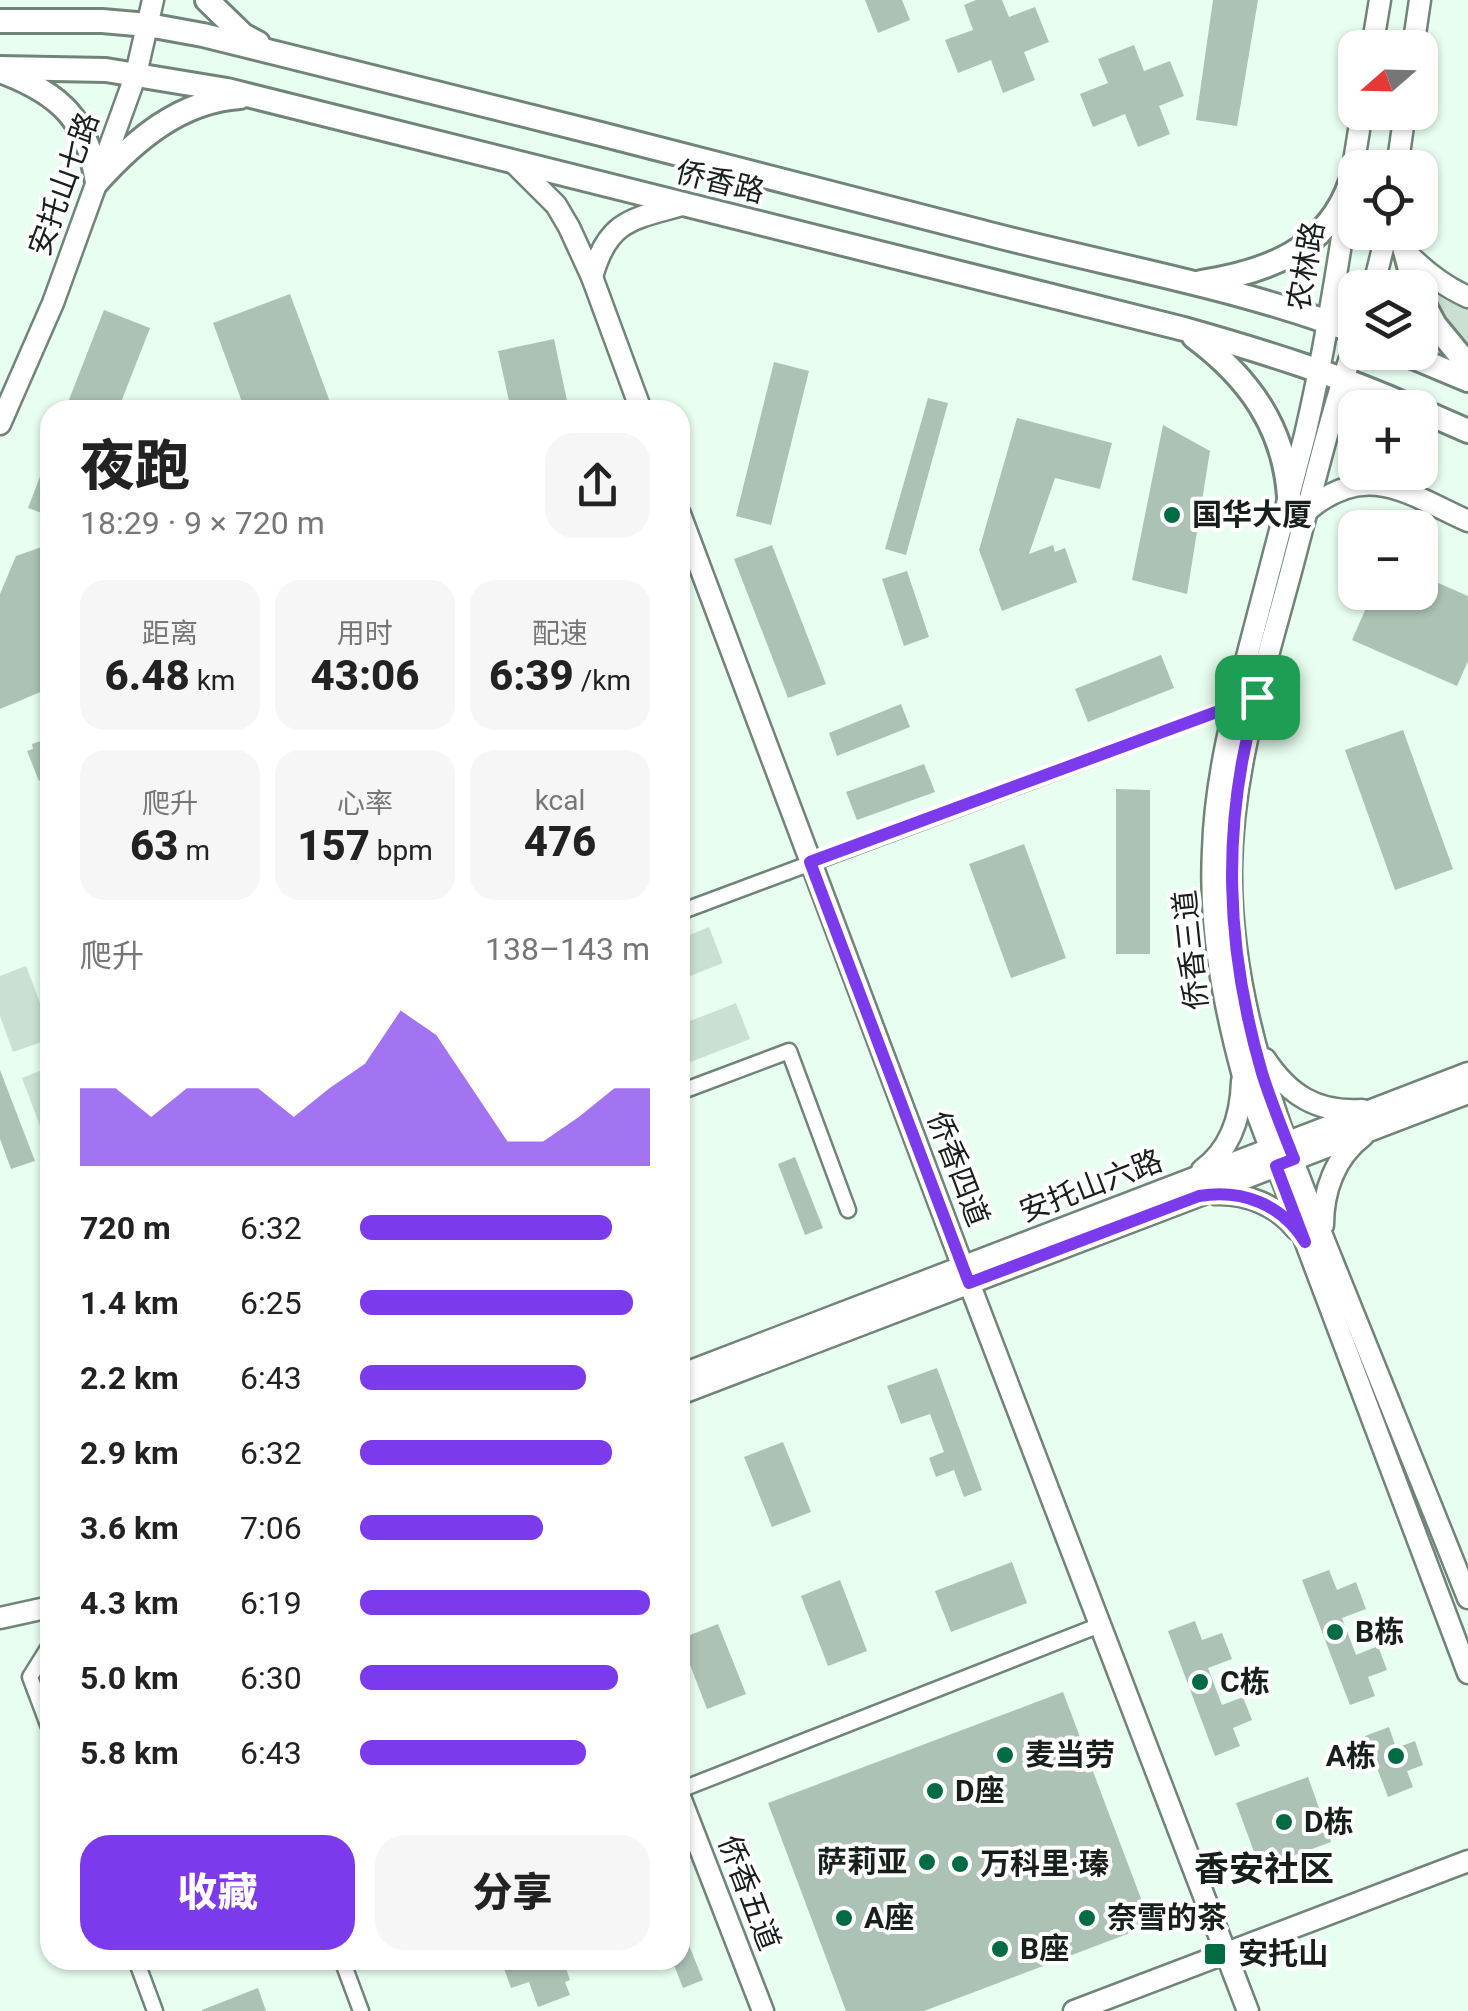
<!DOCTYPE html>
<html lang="zh">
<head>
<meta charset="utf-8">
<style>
  body { margin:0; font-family:Roboto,"Noto Sans SC",sans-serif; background:#f6f6f6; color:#222; height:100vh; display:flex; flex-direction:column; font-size:38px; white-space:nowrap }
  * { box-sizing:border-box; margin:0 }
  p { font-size:32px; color:#767676 }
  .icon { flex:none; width:55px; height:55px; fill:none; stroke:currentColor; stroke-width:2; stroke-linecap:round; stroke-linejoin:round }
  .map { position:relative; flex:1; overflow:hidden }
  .side { position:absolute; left:40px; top:400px; width:650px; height:1570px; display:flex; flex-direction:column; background:#fff; border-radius:30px; box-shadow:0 2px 8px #0004 }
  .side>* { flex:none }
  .needle { width:65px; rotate:250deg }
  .fabs { position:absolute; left:1338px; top:30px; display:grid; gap:20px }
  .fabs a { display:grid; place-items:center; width:100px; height:100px; border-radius:20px; background:#fff; box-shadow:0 2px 8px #0004; font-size:50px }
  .pin { position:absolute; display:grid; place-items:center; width:85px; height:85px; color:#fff; margin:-42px; border-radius:20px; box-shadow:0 5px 15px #0006 }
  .round { display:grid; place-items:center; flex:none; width:105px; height:105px; border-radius:30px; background:#f6f6f6 }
  .headline { display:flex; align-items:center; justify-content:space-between; height:170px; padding:0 40px }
  h1 { font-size:55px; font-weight:800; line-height:75px }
  .metrics { display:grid; grid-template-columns:repeat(3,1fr); gap:15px; height:170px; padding:10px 40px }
  .metrics div { display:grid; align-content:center; border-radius:25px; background:#f6f6f6; text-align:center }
  .metrics b { font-size:42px; font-weight:800 }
  .metrics small { font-size:28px; font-weight:400 }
  .metrics p { font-size:28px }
  .chart { height:280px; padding:20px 40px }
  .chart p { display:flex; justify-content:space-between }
  .chart svg { width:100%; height:180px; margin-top:10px; fill:#7c3aed; opacity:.7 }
  .cta { display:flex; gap:20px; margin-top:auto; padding:20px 40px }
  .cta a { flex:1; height:115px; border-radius:30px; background:#7c3aed; color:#fff; font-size:40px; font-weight:800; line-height:115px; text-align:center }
  .cta a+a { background:#f6f6f6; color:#222 }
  ul { padding:0 40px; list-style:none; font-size:32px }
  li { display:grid; grid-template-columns:160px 120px 1fr; align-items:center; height:75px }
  li i { height:25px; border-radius:12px; background:#7c3aed }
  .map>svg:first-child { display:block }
  .green { fill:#cae0d2 }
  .building { fill:#acc2b5 }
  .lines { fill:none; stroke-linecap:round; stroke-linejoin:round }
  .street-casing { stroke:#708478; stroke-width:19 }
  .secondary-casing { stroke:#708478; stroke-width:25 }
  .primary-casing { stroke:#708478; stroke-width:28 }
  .street { stroke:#fff; stroke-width:14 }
  .secondary { stroke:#fff; stroke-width:20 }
  .primary { stroke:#fff; stroke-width:22 }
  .route-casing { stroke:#fff; stroke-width:20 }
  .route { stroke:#7c3aed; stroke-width:12 }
  .poi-dot { fill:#016c43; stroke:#fff; stroke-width:4 }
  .labels { text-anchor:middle; stroke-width:8; stroke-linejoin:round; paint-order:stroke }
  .street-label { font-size:30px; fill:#18201b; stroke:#fff }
  .poi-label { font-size:30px; font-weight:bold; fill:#18201b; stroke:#fff; text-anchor:start }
  .quarter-label { font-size:35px; font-weight:bold; fill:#18201b; stroke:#fff }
</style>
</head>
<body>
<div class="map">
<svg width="1468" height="2011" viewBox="0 0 1468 2011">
  <rect width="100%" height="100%" fill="#e8fef0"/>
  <g class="green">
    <path d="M 1424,277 L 1468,306 L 1468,346 L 1446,328 L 1422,286 Z"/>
    <path d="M 709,927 L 723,963 L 680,980 L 680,939 Z"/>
    <path d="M 26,966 L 50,1029 L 50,1039 L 13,1052 L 0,1016 L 0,976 Z"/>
    <path d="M 736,1003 L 750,1039 L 680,1066 L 680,1025 Z"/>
    <path d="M 50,1067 L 50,1149 L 49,1150 L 22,1078 Z"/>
  </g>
  <g class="building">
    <path d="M 865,0 L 902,0 L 910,20 L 878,33 Z"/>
    <path d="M 976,0 L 1002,0 L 1009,17 L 1035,7 L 1049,42 L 1024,52 L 1035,80 L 1003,93 L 991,60 L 958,73 L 945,40 L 973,30 L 964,5 Z"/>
    <path d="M 1213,0 L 1258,0 L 1237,126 L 1196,120 Z"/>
    <path d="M 1134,45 L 1144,71 L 1170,61 L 1184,96 L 1159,106 L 1170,134 L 1138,147 L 1125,114 L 1093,127 L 1080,94 L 1108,83 L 1098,59 Z"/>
    <path d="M 290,294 L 333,410 L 245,410 L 213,323 Z"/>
    <path d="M 104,310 L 150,328 L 118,410 L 65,410 Z"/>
    <path d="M 554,339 L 569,410 L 511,410 L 498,351 Z"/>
    <path d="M 774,362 L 809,371 L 771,525 L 736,516 Z"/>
    <path d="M 928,398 L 948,403 L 906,555 L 885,549 Z"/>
    <path d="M 1017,418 L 1112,443 L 1100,489 L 1055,478 L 1029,554 L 1053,545 L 1055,552 L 1065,548 L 1077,582 L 1002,611 L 979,550 Z"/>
    <path d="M 1163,425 L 1210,451 L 1187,594 L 1132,580 Z"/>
    <path d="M 49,453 L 50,453 L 50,516 L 28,508 Z"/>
    <path d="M 50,544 L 50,688 L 0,709 L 0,594 L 16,556 Z"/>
    <path d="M 772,545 L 826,684 L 788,698 L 734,559 Z"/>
    <path d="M 907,571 L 929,637 L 904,646 L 882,579 Z"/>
    <path d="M 1420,575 L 1468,596 L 1468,661 L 1457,686 L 1352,640 L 1373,592 L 1420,592 Z"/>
    <path d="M 1161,655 L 1174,688 L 1088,722 L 1075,689 Z"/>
    <path d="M 901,704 L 910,727 L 837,756 L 829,733 Z"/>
    <path d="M 1403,730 L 1453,869 L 1395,890 L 1345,750 Z"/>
    <path d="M 50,738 L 50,776 L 39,781 L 27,751 L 33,749 L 32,744 Z"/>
    <path d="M 924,764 L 935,792 L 857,820 L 846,792 Z"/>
    <path d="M 1116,789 L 1150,790 L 1150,954 L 1116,954 Z"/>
    <path d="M 1024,844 L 1066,958 L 1011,978 L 969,864 Z"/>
    <path d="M 0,1070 L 35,1161 L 11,1169 L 0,1139 Z"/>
    <path d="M 795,1157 L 823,1228 L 805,1235 L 778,1164 Z"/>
    <path d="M 937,1368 L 982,1490 L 964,1497 L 954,1470 L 936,1477 L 929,1458 L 944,1452 L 930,1414 L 901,1424 L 887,1386 Z"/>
    <path d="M 783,1442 L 811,1512 L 772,1527 L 744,1457 Z"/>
    <path d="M 1012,1562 L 1027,1603 L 951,1632 L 935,1591 Z"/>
    <path d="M 1329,1570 L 1337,1590 L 1356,1582 L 1366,1609 L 1342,1618 L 1356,1655 L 1378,1646 L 1387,1670 L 1368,1677 L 1375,1696 L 1350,1705 L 1302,1580 Z"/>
    <path d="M 840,1580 L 867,1651 L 828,1666 L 801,1596 Z"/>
    <path d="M 1195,1621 L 1202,1640 L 1222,1633 L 1232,1659 L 1208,1668 L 1222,1705 L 1243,1697 L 1252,1720 L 1233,1728 L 1240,1746 L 1215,1756 L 1168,1631 Z"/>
    <path d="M 718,1624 L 746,1694 L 707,1709 L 680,1639 Z"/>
    <path d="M 1063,1692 L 1151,1925 L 924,2011 L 846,2011 L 768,1803 Z"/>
    <path d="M 1389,1727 L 1396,1748 L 1415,1741 L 1423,1765 L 1407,1771 L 1413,1787 L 1388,1797 L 1365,1736 Z"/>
    <path d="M 1308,1777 L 1331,1842 L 1260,1868 L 1236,1803 Z"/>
    <path d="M 680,1923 L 703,1980 L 683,1988 L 672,1960 L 680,1960 Z"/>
    <path d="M 510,1960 L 563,1960 L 570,1980 L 565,1982 L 570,1995 L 538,2007 L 529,1982 L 511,1988 L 502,1963 Z"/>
    <path d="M 258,1988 L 266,2011 L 202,2011 L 202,2010 Z"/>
  </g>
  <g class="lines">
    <defs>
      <g id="street">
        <path d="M 680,912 L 1237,704"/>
        <path d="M 680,1092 L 789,1051 L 848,1210"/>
        <path d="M 50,1645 L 30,1677 L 50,1730"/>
        <path d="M 680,1790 L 1100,1625"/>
        <path d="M 136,1960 L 155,2011"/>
        <path d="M 342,1960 L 361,2011"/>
      </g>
      <g id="secondary">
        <path d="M 1372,48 L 1380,0"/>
        <path d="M 1413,48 L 1420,0"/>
        <path d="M 1362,112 C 1344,220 1330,329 1305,435 C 1287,506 1268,577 1249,649 C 1232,715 1215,781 1213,850 C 1209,927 1223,1002 1243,1076 L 1468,1673"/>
        <path d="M 511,160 L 556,205 L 569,227 L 592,277 L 641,410"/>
        <path d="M 1397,168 L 1405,112"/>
        <path d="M 1404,250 C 1423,270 1443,286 1468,297"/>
        <path d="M 592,277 C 608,219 633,219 686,204"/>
        <path d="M 1373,288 L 1387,232"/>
        <path d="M 1355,343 C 1329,419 1311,497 1290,575 C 1264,672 1232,769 1231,870 C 1230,1018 1290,1155 1344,1290 C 1385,1392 1427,1495 1468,1598"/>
        <path d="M 0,424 L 53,303 L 136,74 L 153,0"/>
        <path d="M 1308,510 C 1367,460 1408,494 1468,521"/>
        <path d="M 680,514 L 963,1267 L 1248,2011"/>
        <path d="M 1265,1059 C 1289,1095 1317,1113 1362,1110"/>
        <path d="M 1202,1170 C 1231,1149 1241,1116 1242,1081"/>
        <path d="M 1216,1194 C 1246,1193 1277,1205 1296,1229"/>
        <path d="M 1323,1225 C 1323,1191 1335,1157 1363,1136"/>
        <path d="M 680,1375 L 1468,1073"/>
        <path d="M 680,1394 L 1468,1093"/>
        <path d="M 0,1618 L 50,1607"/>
        <path d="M 680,1797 L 763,2011"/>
        <path d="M 1074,2011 L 1468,1861"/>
      </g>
      <g id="primary">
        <path d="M 207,0 L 243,35 L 258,43"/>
        <path d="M 0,21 L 102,21 L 148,25 L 203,35 C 463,99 723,164 982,232 C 1106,265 1235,286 1355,332"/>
        <path d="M 0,68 L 106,70 L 227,90 L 1184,329 C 1262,351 1339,375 1413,408"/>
        <path d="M 3,72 C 61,94 87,120 97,182"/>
        <path d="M 97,182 C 135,140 180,101 240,97"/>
        <path d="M 1400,232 L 1415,288"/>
        <path d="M 1201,282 C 1266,272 1328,250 1351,181"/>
        <path d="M 1420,297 L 1435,325 L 1468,365"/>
        <path d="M 1194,337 C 1249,378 1284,427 1289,496"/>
        <path d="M 1401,352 L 1468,380"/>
        <path d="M 1420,410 L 1468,431"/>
      </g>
    </defs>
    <use href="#street" class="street-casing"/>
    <use href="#secondary" class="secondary-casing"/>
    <use href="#primary" class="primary-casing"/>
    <use href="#street" class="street"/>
    <use href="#secondary" class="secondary"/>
    <use href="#primary" class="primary"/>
  </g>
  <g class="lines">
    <defs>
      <path id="route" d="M 1257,697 C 1221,825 1225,946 1262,1073 C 1271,1102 1283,1131 1294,1159 L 1276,1166 L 1305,1242 C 1282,1204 1242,1189 1199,1196 L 969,1283 L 810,862 Z"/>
    </defs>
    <use href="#route" class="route-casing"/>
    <use href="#route" class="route"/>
  </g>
  <g class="poi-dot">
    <circle cx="1172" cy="515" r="10"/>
    <circle cx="1335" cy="1632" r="10"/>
    <circle cx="1200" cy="1682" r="10"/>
    <circle cx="1005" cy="1755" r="10"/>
    <circle cx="1396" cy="1756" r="10"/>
    <circle cx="935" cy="1791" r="10"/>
    <circle cx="1284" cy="1822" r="10"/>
    <circle cx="927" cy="1862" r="10"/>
    <circle cx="960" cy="1864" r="10"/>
    <circle cx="844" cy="1918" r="10"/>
    <circle cx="1087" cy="1918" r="10"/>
    <circle cx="1000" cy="1949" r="10"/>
    <rect x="1203" y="1942" width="24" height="24" rx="5"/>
  </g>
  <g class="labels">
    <g class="street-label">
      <text transform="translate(720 182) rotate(14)" y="10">侨香路</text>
      <text transform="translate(64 184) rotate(-70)" y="10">安托山七路</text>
      <text transform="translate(1306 266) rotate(-80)" y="10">农林路</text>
      <text transform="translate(1191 950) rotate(-96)" y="10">侨香三道</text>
      <text transform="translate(958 1169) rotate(69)" y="10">侨香四道</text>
      <text transform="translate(1091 1186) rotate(-21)" y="10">安托山六路</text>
      <text transform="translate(749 1893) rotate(69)" y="10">侨香五道</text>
    </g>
    <g class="poi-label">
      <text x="1192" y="525">国华大厦</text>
      <text x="1355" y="1642">B栋</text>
      <text x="1220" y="1692">C栋</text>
      <text x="1025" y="1765">麦当劳</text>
      <text x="1376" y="1766" text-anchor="end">A栋</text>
      <text x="955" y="1801">D座</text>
      <text x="1304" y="1832">D栋</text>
      <text x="907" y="1872" text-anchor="end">萨莉亚</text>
      <text x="980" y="1874">万科里·瑧</text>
      <text x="864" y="1928">A座</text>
      <text x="1107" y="1928">奈雪的茶</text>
      <text x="1020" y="1959">B座</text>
      <text x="1238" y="1964">安托山</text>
    </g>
    <g class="quarter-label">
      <text x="1264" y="1881">香安社区</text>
    </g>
  </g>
</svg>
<div class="fabs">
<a><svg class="needle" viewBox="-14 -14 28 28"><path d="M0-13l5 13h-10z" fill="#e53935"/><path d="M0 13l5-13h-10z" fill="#767676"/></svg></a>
<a><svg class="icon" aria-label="locate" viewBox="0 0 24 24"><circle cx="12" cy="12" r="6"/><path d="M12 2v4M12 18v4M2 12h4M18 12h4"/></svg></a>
<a><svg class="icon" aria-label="layers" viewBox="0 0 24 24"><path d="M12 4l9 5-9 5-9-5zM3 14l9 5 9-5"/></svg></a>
<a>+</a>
<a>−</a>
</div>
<div class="pin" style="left:1257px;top:697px;background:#1e9e55"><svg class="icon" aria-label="arrive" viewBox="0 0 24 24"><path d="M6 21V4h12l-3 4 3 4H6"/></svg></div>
<section class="side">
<div class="headline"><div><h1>夜跑</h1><p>18:29 · 9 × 720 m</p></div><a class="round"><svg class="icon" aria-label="share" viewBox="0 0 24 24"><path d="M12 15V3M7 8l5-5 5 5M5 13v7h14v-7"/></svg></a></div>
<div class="metrics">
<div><p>距离</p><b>6.48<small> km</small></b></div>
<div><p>用时</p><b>43:06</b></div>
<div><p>配速</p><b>6:39<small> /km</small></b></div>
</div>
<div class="metrics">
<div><p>爬升</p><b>63<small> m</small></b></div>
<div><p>心率</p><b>157<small> bpm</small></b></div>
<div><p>kcal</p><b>476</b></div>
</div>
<div class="chart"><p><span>爬升</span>138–143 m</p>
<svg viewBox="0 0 160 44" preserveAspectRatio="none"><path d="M0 44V25L10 25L20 32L30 25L40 25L50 25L60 32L70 25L80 19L90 6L100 12L110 25L120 38L130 38L140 32L150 25L160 25V44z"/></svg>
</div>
<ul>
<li><b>720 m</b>6:32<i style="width:87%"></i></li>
<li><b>1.4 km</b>6:25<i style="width:94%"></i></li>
<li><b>2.2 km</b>6:43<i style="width:78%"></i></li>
<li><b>2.9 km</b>6:32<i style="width:87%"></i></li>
<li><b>3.6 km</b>7:06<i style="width:63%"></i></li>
<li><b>4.3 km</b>6:19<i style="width:100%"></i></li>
<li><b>5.0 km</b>6:30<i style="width:89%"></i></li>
<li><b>5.8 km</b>6:43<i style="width:78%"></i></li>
</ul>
<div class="cta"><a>收藏</a><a>分享</a></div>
</section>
</div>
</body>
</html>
